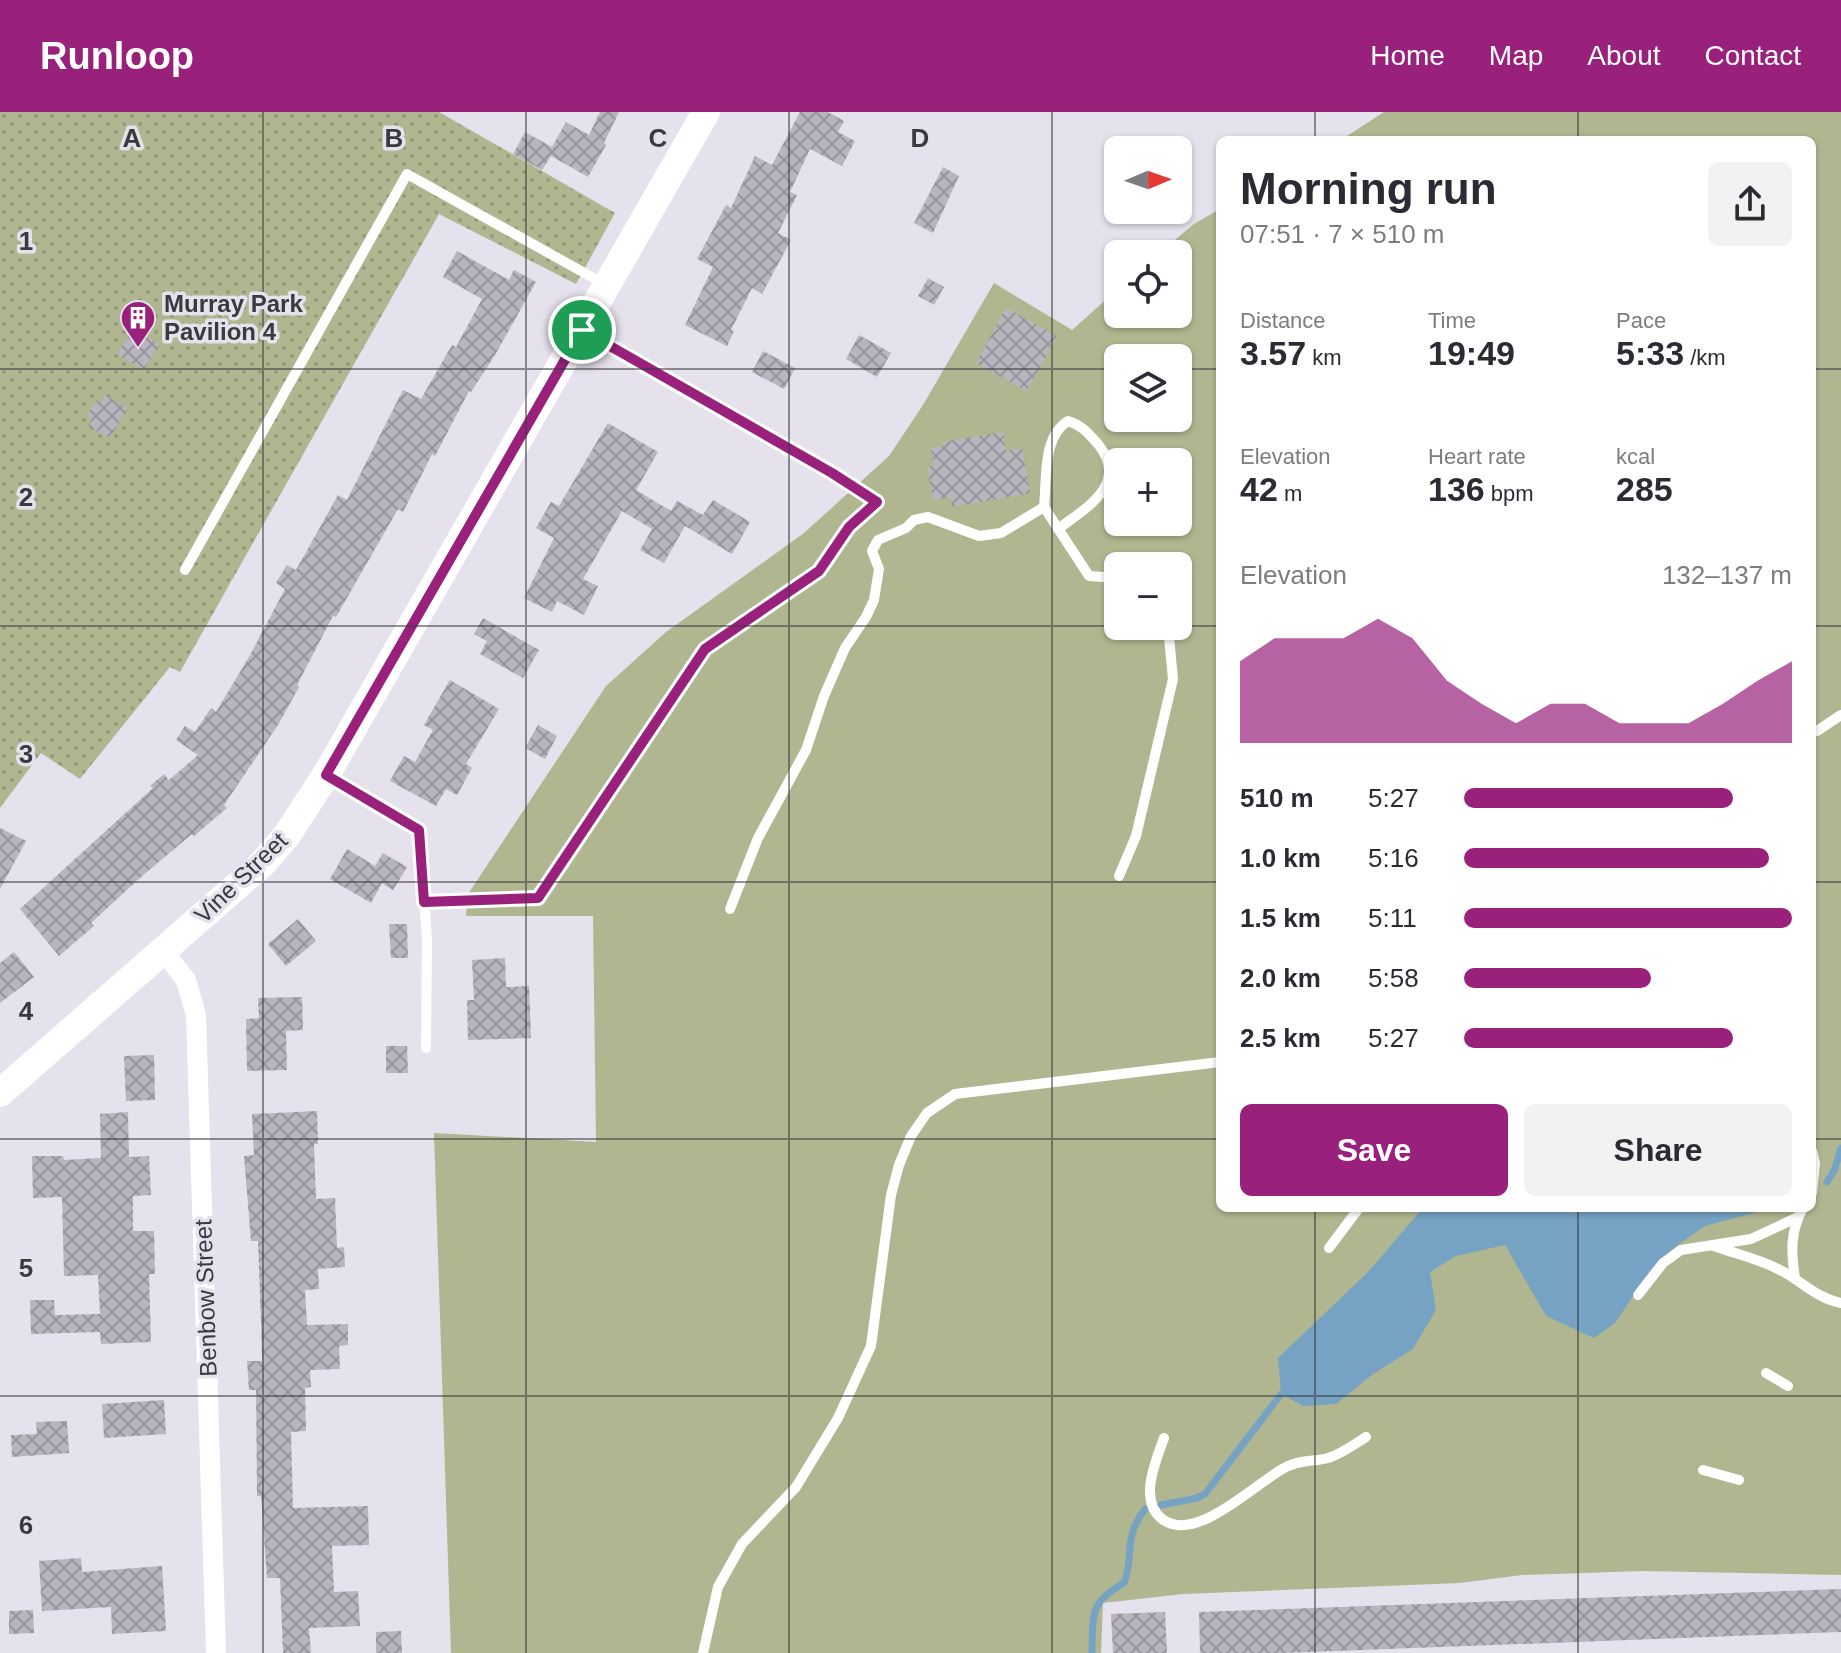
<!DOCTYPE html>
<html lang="en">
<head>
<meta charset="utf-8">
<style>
  body { margin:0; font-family:Helvetica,sans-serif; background:#f2f2f3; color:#2b2b33; height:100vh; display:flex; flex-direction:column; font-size:30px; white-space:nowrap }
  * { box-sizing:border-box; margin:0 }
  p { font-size:26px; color:#7c7c81 }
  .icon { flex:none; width:44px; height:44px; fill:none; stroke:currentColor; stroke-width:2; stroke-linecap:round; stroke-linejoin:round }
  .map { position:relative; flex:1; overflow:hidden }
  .details { position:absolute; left:1216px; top:24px; width:600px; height:1076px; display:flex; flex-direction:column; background:#fff; border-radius:12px; box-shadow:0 2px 6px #0004 }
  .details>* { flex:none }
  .needle { width:52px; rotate:88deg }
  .buttons { position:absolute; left:1104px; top:24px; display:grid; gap:16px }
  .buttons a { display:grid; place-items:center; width:88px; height:88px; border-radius:12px; background:#fff; box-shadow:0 2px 6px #0004; font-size:40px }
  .pin { position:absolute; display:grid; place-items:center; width:68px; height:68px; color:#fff; margin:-34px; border:4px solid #fff; border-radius:50%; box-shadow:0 2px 8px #0007 }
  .round { display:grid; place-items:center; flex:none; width:84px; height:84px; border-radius:12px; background:#f2f2f3 }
  .overview { display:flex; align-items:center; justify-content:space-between; height:136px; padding:0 24px }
  h1 { font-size:44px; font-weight:800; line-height:60px }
  .stats { display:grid; grid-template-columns:repeat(3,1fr); gap:12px; height:136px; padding:8px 24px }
  .stats div { display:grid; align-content:center }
  .stats b { font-size:34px; font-weight:800 }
  .stats small { font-size:22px; font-weight:400 }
  .stats p { font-size:22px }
  .chart { height:224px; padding:16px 24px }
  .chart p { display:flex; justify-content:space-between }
  .chart svg { width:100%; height:144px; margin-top:8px; fill:#99217c; opacity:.7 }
  .primary-button { display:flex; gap:16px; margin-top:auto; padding:16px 24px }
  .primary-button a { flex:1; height:92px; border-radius:12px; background:#99217c; color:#fff; font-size:32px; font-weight:800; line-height:92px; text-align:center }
  .primary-button a+a { background:#f2f2f3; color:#2b2b33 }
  ul { padding:0 24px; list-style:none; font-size:26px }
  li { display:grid; grid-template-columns:128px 96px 1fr; align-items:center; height:60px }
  li i { height:20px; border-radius:10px; background:#99217c }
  header { display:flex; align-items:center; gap:48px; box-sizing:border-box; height:112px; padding:0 40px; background:#99217c; color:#fff }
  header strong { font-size:38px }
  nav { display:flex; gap:44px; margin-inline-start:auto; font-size:28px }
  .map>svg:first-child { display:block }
  .grass { fill:#b0b790; fill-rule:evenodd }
  .park { fill:url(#park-dots) }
  .water { fill:#76a3c4 }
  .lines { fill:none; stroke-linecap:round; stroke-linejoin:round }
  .stream { stroke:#76a3c4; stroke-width:7 }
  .building { fill:url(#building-cross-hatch) }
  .lane { stroke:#fff; stroke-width:10 }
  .street { stroke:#fff; stroke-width:20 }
  .secondary { stroke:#fff; stroke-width:28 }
  .route-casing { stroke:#fff; stroke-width:16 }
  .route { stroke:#99217c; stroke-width:10 }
  .grid { fill:none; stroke:#3b393d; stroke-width:2; stroke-opacity:0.55 }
  .labels { text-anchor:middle; stroke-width:7; stroke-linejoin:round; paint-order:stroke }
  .poi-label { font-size:24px; font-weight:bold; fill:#3b393d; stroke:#e6e2ed; text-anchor:start }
  .street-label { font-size:24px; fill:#3b393d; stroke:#e6e2ed }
  .grid-label { font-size:26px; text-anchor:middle; font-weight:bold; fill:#3b393d; stroke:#e6e2ed; stroke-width:7; stroke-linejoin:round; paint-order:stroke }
</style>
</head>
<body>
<header>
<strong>Runloop</strong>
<nav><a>Home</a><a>Map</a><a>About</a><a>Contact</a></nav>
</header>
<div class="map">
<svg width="1841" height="1541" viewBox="0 0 1841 1541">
  <defs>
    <pattern id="park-dots" width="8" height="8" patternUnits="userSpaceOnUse" patternTransform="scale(2)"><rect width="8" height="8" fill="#b0b790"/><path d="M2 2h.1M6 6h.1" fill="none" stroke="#909677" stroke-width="1.8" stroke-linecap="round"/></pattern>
    <pattern id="building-cross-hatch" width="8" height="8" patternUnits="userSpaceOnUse" patternTransform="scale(2)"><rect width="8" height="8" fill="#b9b5bf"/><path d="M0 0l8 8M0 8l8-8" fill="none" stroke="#98949c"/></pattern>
  </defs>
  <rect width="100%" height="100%" fill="#e6e2ed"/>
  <path class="grass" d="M 1384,0 L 1841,0 L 1841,1463 L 1642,1459 L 1522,1463 L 1460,1471 L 1183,1482 L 1103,1491 L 1101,1541 L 451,1541 L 434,1021 L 596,1030 L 593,804 L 466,804 L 468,782 L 606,574 L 666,520 L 804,421 L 889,344 L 923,293 L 994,171 L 1072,218 L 1118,177 L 1118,202 L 1178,202 L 1178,142 L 1158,142 L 1194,112 L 1220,97 L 1220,1096 L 1812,1096 L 1812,28 L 1341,28 ZM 1118,246 L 1178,246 L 1178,306 L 1118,306 ZM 1118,350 L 1178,350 L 1178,410 L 1118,410 ZM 1118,454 L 1178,454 L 1178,514 L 1118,514 Z"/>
  <path class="park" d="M 0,0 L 439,0 L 615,101 L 576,172 L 439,102 L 180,560 L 170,555 L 80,667 L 41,641 L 0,696 Z"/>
  <path class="water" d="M 1423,1096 L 1787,1096 L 1757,1100 L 1705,1114 L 1672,1137 L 1640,1174 L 1615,1211 L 1594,1226 L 1546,1204 L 1505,1133 L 1456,1144 L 1430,1160 L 1436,1198 L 1413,1237 L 1373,1262 L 1336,1292 L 1303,1294 L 1281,1282 L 1278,1246 L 1368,1160 Z"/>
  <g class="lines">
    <g class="stream">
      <path d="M 1827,1070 L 1835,1057 L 1841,1036"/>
      <path d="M 1161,1393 L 1197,1386 L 1205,1382 L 1281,1282"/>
      <path d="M 1092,1541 C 1093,1503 1089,1490 1124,1471 C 1135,1443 1122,1427 1145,1397"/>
    </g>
  </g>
  <g class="building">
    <path d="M 600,0 L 619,0 L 604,31 L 606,33 L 588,65 L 551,44 L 542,58 L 513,42 L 525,20 L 552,35 L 566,10 L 589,23 Z"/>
    <path d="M 800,0 L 828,0 L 844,9 L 838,20 L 855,29 L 842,54 L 810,37 L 790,80 L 797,83 L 778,121 L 791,128 L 762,182 L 752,176 L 731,218 L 734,219 L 727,234 L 685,213 L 713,155 L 697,147 L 726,93 L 731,96 L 755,44 L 772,53 Z"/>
    <path d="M 943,55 L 959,64 L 933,121 L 914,111 Z"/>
    <path d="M 457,139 L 509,168 L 514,158 L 536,170 L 495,243 L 471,280 L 469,279 L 435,344 L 432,342 L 403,400 L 398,397 L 336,505 L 333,504 L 297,573 L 299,575 L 278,613 L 224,693 L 227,696 L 194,724 L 192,722 L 141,765 L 91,811 L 94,814 L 59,844 L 20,797 L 153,676 L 150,674 L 164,662 L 169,668 L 198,643 L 176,628 L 185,614 L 195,620 L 211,596 L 216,600 L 249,545 L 285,477 L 276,471 L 287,453 L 296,458 L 338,383 L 347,388 L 403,278 L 421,287 L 452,233 L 456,235 L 482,187 L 443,165 Z"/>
    <path d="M 928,166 L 944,175 L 934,193 L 918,184 Z"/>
    <path d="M 1006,196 L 1057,224 L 1027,279 L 976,251 Z"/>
    <path d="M 133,216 L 159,232 L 144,258 L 117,242 Z"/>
    <path d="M 859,223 L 891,241 L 877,265 L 846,247 Z"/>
    <path d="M 763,239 L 795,256 L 784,277 L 752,260 Z"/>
    <path d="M 105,283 L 127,296 L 110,326 L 88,314 L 92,307 L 87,304 L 96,288 L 101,291 Z"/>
    <path d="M 608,311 L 658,340 L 636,378 L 671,399 L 677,389 L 703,403 L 713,388 L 750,410 L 732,442 L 685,414 L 664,451 L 640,438 L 652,417 L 622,399 L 583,467 L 598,474 L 584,503 L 557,489 L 552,500 L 524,486 L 554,426 L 536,416 L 551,390 L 559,394 Z"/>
    <path d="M 1003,320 L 1006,339 L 1022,336 L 1030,381 L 952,395 L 951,385 L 933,388 L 927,355 L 934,354 L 931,336 L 943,334 L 943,330 Z"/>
    <path d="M 483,506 L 539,538 L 523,566 L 480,542 L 487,529 L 474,522 Z"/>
    <path d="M 450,568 L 499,597 L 466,652 L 472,656 L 457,683 L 446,677 L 436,694 L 390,669 L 404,644 L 415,650 L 433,618 L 424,613 Z"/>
    <path d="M 538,613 L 557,624 L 545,647 L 525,636 Z"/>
    <path d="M 0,716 L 26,729 L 0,777 Z"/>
    <path d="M 347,737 L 375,754 L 383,741 L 407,755 L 393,778 L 382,771 L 371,791 L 330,767 Z"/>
    <path d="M 298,807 L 316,829 L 286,854 L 268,832 Z"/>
    <path d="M 389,812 L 407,812 L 408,846 L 391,846 Z"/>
    <path d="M 14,840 L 34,865 L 0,891 L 0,851 Z"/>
    <path d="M 505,846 L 506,875 L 529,874 L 531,926 L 468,928 L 467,888 L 474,888 L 472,848 Z"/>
    <path d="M 302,885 L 303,918 L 286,919 L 287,958 L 247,959 L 246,907 L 259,906 L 258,886 Z"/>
    <path d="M 386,934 L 407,934 L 408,961 L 386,961 Z"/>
    <path d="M 154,943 L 155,988 L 126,989 L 124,944 Z"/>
    <path d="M 317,999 L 318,1032 L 314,1032 L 316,1087 L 335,1086 L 337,1136 L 344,1135 L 345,1155 L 318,1157 L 319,1177 L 305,1178 L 307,1213 L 348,1212 L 348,1233 L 339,1234 L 340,1257 L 310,1258 L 311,1275 L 305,1276 L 306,1319 L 291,1320 L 293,1396 L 368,1394 L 369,1433 L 332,1434 L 334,1480 L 358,1479 L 360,1514 L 309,1516 L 311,1541 L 283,1541 L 280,1466 L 267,1466 L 261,1384 L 257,1384 L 256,1278 L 249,1278 L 247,1249 L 262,1249 L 261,1211 L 258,1129 L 251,1129 L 244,1044 L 254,1043 L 252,1002 Z"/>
    <path d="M 128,1000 L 129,1045 L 149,1044 L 151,1083 L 133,1084 L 133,1119 L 154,1119 L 155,1162 L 149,1162 L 151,1230 L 101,1232 L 100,1220 L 31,1222 L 30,1188 L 54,1188 L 55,1203 L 100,1202 L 98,1163 L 64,1164 L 62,1085 L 33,1086 L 32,1044 L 63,1044 L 64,1048 L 101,1046 L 100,1002 Z"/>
    <path d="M 164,1288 L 166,1322 L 104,1326 L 102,1292 Z"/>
    <path d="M 67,1309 L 69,1341 L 12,1345 L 11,1323 L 37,1322 L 36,1310 Z"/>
    <path d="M 81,1446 L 82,1460 L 162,1454 L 166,1519 L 112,1522 L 111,1495 L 42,1499 L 39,1449 Z"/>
    <path d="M 1841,1477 L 1841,1520 L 1282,1541 L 1200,1541 L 1199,1500 Z"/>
    <path d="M 33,1498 L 34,1521 L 9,1522 L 9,1499 Z"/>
    <path d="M 1165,1500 L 1167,1541 L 1113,1541 L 1111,1502 Z"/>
    <path d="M 401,1519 L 402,1541 L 376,1541 L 376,1520 Z"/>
  </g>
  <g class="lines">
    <g class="lane">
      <path d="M 1044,395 L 1089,464 L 1118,466"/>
      <path d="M 185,458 L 407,62 L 606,173"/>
      <path d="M 1812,620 L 1817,619 L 1841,603"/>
      <path d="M 327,664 L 419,718 L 427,827 L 426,936"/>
      <path d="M 1119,764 L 1136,724 L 1173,567 L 1168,514"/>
      <path d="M 424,790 L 538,786 L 705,537 L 819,459 L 849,415 L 877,390 L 832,361 L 584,219"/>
      <path d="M 730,797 L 758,726 L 806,638 L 824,584 L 845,536 L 866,505 L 874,488 L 879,457 L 872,439 L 878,428 L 906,416 L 914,408 L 928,405 L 979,424 L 1001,421 L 1044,395 C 1047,367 1042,325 1068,309 C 1083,314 1088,321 1098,332 C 1130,372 1086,396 1058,417"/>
      <path d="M 1812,1039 L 1815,1051 L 1812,1081"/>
      <path d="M 1714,1134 C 1736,1142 1759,1147 1780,1158 C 1802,1169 1816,1186 1841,1191"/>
      <path d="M 1329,1136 L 1359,1096"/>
      <path d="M 1795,1166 C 1791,1141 1790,1119 1803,1096"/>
      <path d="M 1638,1183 L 1663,1151 L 1681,1138 L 1751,1127 L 1798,1105"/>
      <path d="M 1766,1261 L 1788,1274"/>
      <path d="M 1164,1326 C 1156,1349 1138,1388 1162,1407 C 1196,1433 1256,1370 1286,1355 C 1302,1347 1314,1350 1328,1346 C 1341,1342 1355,1332 1366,1325"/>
      <path d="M 1703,1358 L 1739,1368"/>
      <path d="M 703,1541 L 718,1475 L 742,1432 L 796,1375 L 838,1306 L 871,1234 L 891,1083 L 899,1053 L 911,1024 L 927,1001 L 955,982 L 1220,950"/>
    </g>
    <path class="street" d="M 164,840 L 186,868 L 196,903 L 216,1541"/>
    <path class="secondary" d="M 0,981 L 262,752 L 287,723 L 326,663 L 706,0"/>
  </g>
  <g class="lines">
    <defs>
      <path id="route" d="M 582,218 L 832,361 L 877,390 L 849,415 L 819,459 L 705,537 L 538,786 L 424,790 L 419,718 L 326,663 Z"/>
    </defs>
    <use href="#route" class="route-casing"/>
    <use href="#route" class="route"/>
  </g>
  <path class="grid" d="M 263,0 L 263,1541M 526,0 L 526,1541M 789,0 L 789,1541M 1052,0 L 1052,1541M 1315,0 L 1315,28M 1578,0 L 1578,28M 0,257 L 1118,257M 1178,257 L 1220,257M 1812,257 L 1841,257M 0,514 L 1118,514M 1178,514 L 1220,514M 1812,514 L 1841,514M 0,770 L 1220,770M 1812,770 L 1841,770M 0,1027 L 1220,1027M 1812,1027 L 1841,1027M 1315,1096 L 1315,1541M 1578,1096 L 1578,1541M 0,1284 L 1841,1284"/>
  <defs>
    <symbol id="building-pin" viewBox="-11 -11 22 30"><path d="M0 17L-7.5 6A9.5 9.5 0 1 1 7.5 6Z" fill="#99217c" stroke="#e6e2ed"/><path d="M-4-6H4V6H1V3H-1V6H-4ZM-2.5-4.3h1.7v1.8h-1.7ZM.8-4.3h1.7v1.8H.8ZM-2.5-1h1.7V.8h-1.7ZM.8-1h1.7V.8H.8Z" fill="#fff"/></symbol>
  </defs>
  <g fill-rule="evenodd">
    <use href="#building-pin" x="118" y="186" width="40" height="54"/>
  </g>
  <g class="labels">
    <g class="poi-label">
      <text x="164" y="200">Murray Park<tspan x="164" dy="28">Pavilion 4</tspan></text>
    </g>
    <g class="street-label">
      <text transform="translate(241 766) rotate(-44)" y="8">Vine Street</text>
      <text transform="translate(206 1186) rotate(-92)" y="8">Benbow Street</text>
    </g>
  </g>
  <g class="grid-label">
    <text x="132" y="35">A</text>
    <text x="394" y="35">B</text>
    <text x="658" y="35">C</text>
    <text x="920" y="35">D</text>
    <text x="26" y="138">1</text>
    <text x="26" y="394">2</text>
    <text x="26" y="651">3</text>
    <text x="26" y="908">4</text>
    <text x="26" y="1165">5</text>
    <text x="26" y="1422">6</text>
  </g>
</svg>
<div class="buttons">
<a><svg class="needle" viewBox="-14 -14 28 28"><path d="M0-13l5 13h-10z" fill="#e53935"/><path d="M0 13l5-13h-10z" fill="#7c7c81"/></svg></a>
<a><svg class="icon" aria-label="locate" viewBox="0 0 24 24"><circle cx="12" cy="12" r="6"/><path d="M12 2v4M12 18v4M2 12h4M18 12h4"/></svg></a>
<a><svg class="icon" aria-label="layers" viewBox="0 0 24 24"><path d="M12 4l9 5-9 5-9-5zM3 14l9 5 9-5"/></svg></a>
<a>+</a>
<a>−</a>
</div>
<div class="pin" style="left:582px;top:218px;background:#1e9e55"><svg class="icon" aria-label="arrive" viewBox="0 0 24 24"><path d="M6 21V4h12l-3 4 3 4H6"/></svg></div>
<section class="details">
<div class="overview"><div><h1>Morning run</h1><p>07:51 · 7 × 510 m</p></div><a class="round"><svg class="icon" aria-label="share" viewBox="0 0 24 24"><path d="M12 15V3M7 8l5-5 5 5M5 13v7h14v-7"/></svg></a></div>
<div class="stats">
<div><p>Distance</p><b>3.57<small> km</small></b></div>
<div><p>Time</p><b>19:49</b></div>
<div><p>Pace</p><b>5:33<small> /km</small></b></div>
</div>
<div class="stats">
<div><p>Elevation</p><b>42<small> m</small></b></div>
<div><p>Heart rate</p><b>136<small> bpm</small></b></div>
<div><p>kcal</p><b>285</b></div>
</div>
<div class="chart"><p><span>Elevation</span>132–137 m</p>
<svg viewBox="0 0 160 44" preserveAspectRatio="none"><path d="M0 44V19L10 12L20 12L30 12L40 6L50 12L60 25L70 32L80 38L90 32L100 32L110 38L120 38L130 38L140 32L150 25L160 19V44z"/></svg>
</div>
<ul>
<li><b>510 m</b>5:27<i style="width:82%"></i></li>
<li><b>1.0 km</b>5:16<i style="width:93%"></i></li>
<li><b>1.5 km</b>5:11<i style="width:100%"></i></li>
<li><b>2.0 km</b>5:58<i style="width:57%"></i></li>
<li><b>2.5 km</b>5:27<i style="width:82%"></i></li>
</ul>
<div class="primary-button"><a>Save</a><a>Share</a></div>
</section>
</div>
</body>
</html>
